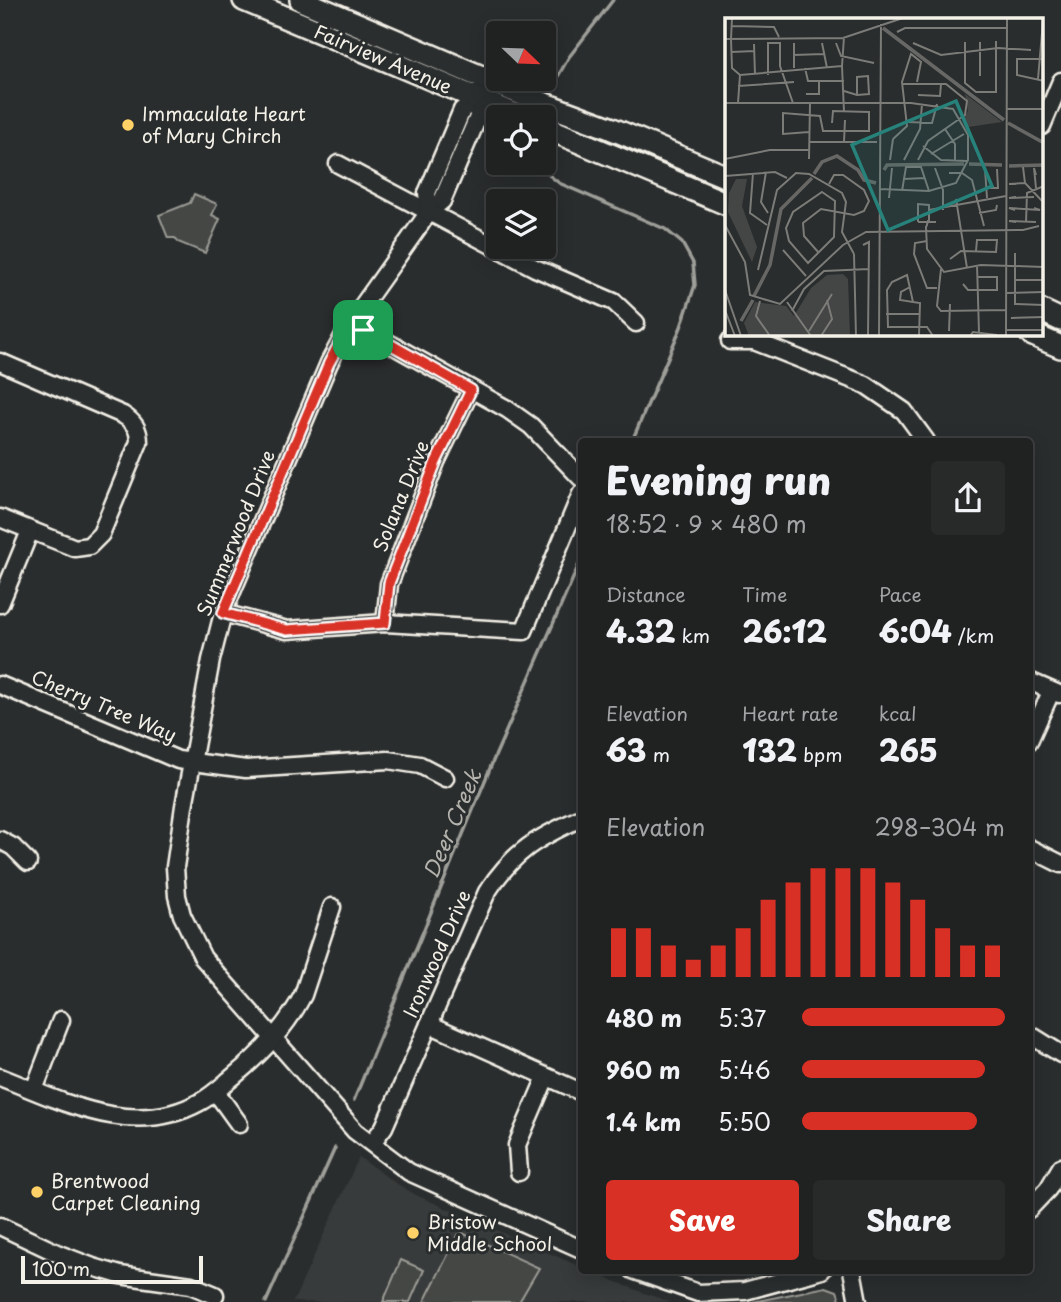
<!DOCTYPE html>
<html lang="en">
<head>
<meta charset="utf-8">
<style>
  body { margin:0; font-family:"Playpen Sans",sans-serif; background:#282a2a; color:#f1f3f6; height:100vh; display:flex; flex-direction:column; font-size:26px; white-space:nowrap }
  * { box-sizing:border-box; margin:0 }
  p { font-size:23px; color:#a2a4a5 }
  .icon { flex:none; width:38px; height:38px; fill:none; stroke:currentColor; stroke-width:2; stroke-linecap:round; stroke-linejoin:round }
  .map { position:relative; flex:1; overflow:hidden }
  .side { position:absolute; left:578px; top:438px; width:455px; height:836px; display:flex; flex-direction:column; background:#202222; border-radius:7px; box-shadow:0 4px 18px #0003,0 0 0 2px #3d3f40 }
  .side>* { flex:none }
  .needle { width:46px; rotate:113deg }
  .controls { position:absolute; left:486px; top:21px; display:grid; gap:14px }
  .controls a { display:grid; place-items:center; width:70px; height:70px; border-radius:7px; background:#202222; box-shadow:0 4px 18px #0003,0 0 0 2px #3d3f40; font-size:35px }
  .scale { position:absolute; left:21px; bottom:18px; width:182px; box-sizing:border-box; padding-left:7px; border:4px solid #f4f1e8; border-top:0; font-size:19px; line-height:24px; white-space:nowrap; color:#f4f1e8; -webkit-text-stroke:5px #2a2d2e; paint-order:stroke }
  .pin { position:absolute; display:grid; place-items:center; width:60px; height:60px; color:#fff; margin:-30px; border-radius:14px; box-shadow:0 4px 10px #0006 }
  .round { display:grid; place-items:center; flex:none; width:74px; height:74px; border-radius:7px; background:#282a2a }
  .headline { display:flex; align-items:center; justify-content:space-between; height:119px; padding:0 28px }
  h1 { font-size:38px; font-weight:800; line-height:52px }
  .stats { display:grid; grid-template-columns:repeat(3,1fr); gap:10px; height:119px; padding:7px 28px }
  .stats div { display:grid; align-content:center }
  .stats b { font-size:30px; font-weight:800 }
  .stats small { font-size:19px; font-weight:400 }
  .stats p { font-size:19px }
  .chart { height:196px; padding:14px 28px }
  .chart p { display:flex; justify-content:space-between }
  .chart svg { width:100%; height:126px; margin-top:7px; stroke:#d93025; stroke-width:6 }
  .action { display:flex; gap:14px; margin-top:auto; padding:14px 28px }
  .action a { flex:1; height:80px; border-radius:7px; background:#d93025; color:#fff; font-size:28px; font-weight:800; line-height:80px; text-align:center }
  .action a+a { background:#282a2a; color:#f1f3f6 }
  ul { padding:0 28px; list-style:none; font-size:23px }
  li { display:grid; grid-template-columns:112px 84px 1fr; align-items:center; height:52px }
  li i { height:18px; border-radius:9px; background:#d93025 }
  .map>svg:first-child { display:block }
  .built { fill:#373a3a }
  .green { fill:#444645; stroke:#9c9c96; stroke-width:2 }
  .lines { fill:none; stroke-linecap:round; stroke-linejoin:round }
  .stream { stroke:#9f9f9a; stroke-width:3.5 }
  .minor-casing { stroke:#f4f1e8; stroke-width:21 }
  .major-casing { stroke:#f4f1e8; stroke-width:26 }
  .minor { stroke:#2a2d2e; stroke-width:16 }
  .major { stroke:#2a2d2e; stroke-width:21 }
  .route-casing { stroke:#fff; stroke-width:14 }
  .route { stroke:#d93025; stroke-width:9 }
  .poi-dot { fill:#ffd166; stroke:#2a2d2e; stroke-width:2.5 }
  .labels { text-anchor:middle; stroke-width:6; stroke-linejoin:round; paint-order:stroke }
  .street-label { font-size:19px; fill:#f4f1e8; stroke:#2a2d2e }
  .poi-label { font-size:19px; fill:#f4f1e8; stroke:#2a2d2e; text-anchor:start }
  .water-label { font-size:21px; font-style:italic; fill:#b5b3ae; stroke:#2a2d2e }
  .inset-river { fill:none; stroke:#676866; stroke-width:3.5 }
  .inset-road { fill:none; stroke:#7b7b78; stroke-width:2 }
  .view { fill:#26827a; fill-opacity:0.15; stroke:#26827a; stroke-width:3.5 }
  .inset-edge { fill:none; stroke:#f4f1e8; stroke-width:3.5 }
</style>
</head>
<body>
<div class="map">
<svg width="1061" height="1302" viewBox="0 0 1061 1302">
  <rect width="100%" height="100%" fill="#2a2d2e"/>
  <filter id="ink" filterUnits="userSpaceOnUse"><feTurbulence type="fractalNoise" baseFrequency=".0143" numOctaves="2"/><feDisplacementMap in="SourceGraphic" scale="14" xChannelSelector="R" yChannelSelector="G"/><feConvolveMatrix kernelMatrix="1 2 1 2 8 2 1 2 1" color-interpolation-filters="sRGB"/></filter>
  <g filter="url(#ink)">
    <path class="built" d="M 359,1157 L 394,1182 L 416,1195 L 581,1267 L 581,1270 L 590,1271 L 644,1293 L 671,1302 L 293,1302 Z"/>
    <g class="green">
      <path d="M 194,194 L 217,204 L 212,215 L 220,219 L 205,253 L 178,242 L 175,238 L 168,238 L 159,215 L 190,203 Z"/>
      <path d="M 462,1233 L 539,1268 L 519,1302 L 424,1302 L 458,1235 Z"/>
      <path d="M 401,1260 L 424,1270 L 410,1302 L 383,1302 Z"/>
      <path d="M 826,1287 L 837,1291 L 841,1302 L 753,1302 Z"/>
    </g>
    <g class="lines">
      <g class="stream">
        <path d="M 553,85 L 569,57 L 613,0"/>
        <path d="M 543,163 L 549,175 L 559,183 L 665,229 L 682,243 L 693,263 L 695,285 L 681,327 L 632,441"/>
        <path d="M 354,1100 L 493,761 L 581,560"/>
        <path d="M 266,1302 L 335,1148"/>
      </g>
      <defs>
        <g id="minor">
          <path d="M 476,98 L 478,117 L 442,201 L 429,212 L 351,322 L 329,363 L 223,613 L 211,660 L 184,806 L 175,867 L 177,896 L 182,915 L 203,958 L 355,1131 L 409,1172 L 581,1249"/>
          <path d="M 1042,126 L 1061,81"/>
          <path d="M 338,164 L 535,268 L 614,302 L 636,323"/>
          <path d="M 429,212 L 427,193 L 462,110 L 476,98 L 479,92"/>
          <path d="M 351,322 L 507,409 L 531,426 L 581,478"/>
          <path d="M 730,341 L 754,341 L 866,385 L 904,411 L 926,441"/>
          <path d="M 0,362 L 123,415 C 134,422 139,429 139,442 L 101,534 L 89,546 L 75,548 L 0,518"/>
          <path d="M 0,604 L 30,531"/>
          <path d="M 223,613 L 287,630 L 385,623 L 524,631 L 581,494"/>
          <path d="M 385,623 L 389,584 L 436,462 L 471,390"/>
          <path d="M 1029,681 L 1059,694"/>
          <path d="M 0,685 L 178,760 L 246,769 L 388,760 L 420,765 L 445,778"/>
          <path d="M 1029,741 L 1051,692"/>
          <path d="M 0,840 L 13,847 L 28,862"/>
          <path d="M 1029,848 L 1061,864"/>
          <path d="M 429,1024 L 581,1092"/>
          <path d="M 1029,1034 L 1061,1054"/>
          <path d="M 0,1077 C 64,1102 133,1139 200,1102 C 213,1095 223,1085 234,1076 C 262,1053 286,1028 303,995 L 332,907"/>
          <path d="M 34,1090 L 61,1020"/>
          <path d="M 216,1092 L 239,1124"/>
          <path d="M 372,1143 L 384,1127 L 487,892 C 514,851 537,838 581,818"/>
          <path d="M 519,1172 L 517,1145 L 546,1077"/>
          <path d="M 1029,1209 L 1048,1189 L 1061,1167"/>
          <path d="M 0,1226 L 59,1254 L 93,1267 L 120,1275 L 191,1285 L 215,1295"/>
          <path d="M 633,1270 L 698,1293 L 745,1291 L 822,1270"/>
          <path d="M 852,1270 L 858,1302"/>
        </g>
        <g id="major">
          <path d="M 244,0 L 521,117"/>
          <path d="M 301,0 L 545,104 L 610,128 L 727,177"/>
          <path d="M 544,127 L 727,204"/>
          <path d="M 1042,311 L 1061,320"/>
          <path d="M 1031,334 L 1061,347"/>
        </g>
      </defs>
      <use href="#minor" class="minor-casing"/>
      <use href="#major" class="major-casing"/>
      <use href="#minor" class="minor"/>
      <use href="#major" class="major"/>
    </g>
  </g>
  <g class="lines" filter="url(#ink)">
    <defs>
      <path id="route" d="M 351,322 L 471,390 L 436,462 L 389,583 L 385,623 L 287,630 L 223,613 L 329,363 Z"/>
    </defs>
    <use href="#route" class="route-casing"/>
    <use href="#route" class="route"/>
  </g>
  <g class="poi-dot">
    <circle cx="128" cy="125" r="7"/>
    <circle cx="37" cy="1192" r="7"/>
    <circle cx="413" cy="1233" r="7"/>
  </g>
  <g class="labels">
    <g class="street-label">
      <text transform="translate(383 59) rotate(23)" y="7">Fairview Avenue</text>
      <text transform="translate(401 496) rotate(-68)" y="7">Solana Drive</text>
      <text transform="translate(236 533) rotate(-68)" y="7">Summerwood Drive</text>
      <text transform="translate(104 706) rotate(23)" y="7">Cherry Tree Way</text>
      <text transform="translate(437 954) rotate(-66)" y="7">Ironwood Drive</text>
    </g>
    <g class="poi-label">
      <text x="142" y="121">Immaculate Heart<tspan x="142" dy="22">of Mary Chirch</tspan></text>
      <text x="51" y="1188">Brentwood<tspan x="51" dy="22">Carpet Cleaning</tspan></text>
      <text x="427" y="1229">Bristow<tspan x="427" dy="22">Middle School</tspan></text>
    </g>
    <g class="water-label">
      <text transform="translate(453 824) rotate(-67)" y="7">Deer Creek</text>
    </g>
  </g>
  <g transform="translate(725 18)">
    <rect width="318" height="318" fill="#2a2d2e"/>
    <path d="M 240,76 L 277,104 L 243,109 L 238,102 L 243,93 ZM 11,161 L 22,161 L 17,188 L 32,229 L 27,244 L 3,194 L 4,175 ZM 118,256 L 123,261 L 125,318 L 24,318 L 19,305 L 30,284 L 61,288 L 69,298 L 86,270 L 102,257 Z" fill="#444645"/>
    <path class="inset-river" d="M 158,10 L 279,102M 283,105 L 319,125M 244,146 L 277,147M 284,148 L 319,147M 159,152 L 162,147 L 239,146M 89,156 L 97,144 L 112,138 L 133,152 L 139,162 L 151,165M 29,278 L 45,247 L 56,191 L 87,160M 16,303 L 28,282"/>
    <path class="inset-road" d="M 7,8 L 49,9 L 54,19M 172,14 L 180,10 L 282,10M 0,21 L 118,20 L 178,0M 6,21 L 7,50 L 15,57 L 117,48M 6,21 L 7,0M 240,24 L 240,65 L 251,74 L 271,74 L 271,23M 255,24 L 255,58M 97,25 L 102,50M 111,25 L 116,38 L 149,45M 188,25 L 216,37 L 273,30 L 306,32M 29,26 L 30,57M 6,34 L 30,33M 68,37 L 99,36M 319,41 L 292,41 L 292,57 L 319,63M 117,48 L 119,94M 117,48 L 119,19M 69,50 L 69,25M 80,50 L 83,63 L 119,63M 43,57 L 43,25 L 55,25 L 55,48 L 68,85M 313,61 L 318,3M 178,66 L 221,66 L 242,83 L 240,97 L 203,123 L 193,142M 13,68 L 69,64M 119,73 L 132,77 L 144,76 L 143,58 L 132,59 L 132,77M 81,76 L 94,76 L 94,63M 193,77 L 215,78 L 216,66M 0,85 L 186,85 L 228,91 L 243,117 L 243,142 L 231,165 L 204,173 L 155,171M 13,85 L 15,57M 281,91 L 319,91M 183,104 L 207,105 L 212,86M 220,111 L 230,126 L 230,143M 84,114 L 58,116 L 58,95 L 95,98 L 98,113 L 144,113 L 144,94 L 108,93 L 107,105M 168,121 L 182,108 L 177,64 L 186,36 L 196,44 L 192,64M 84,124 L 152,124M 119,124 L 120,102M 198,128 L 216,142 L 242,143M 206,136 L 239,116M 0,141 L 45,132 L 84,132M 84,141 L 85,85M 165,142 L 168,121M 179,142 L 195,111 L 197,86M 298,149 L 300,165 L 319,185M 210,150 L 218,172 L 218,192M 260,151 L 262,180M 41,154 L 36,184 L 43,195M 28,155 L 25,195 L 42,207M 224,155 L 237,155 L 247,162 L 259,208M 311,157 L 309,150 L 311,170M 0,158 L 50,154 L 62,160M 178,161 L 200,160M 291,166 L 284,166 L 300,165M 261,170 L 273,170 L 272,151M 177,173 L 181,149 L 196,149 L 204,173M 97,174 L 110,183 L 109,219 L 83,245 L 64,223 L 61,210 L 68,194 ZM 291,179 L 284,180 L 309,179M 164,180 L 167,150M 231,181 L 242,250M 204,192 L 281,178M 290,192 L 284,190 L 315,192 L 309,190M 254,195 L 271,192 L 272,187M 211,204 L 194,204 L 193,203 L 193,186 L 204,187 L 204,202 L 203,203 L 203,204 L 202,206 L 202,207 L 201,209 L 202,231 L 219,254 L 256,247 L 319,249M 291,204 L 284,203 L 311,204M 301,205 L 302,175 L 319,168M 0,207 L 20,244 L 25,277 L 55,286 L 118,227 L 141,214 L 298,212 L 314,208M 202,223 L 190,225 L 189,236 L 202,270 L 212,270M 138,227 L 144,224 L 143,318M 58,232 L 81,258M 94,235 L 79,218 L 78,205 L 96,191 L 129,197 L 139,193 L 144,183 L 139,172 L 118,157 L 109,157 L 104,166M 290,235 L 290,286 L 319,287M 129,236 L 131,318M 225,241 L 236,233 L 271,234 L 272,222 L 252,222 L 251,233M 252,247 L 254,314M 216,251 L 212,288 L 216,293 L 281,292M 33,252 L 52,172 L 71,155 L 84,156 L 117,175 L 121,184 L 117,214 L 129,236M 290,262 L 319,262M 238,266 L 243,272 L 272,272 L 272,259 L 253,259M 185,269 L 176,274 L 175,282 L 188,284M 0,272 L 16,318M 281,275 L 319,274M 35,283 L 31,298 L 45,318M 62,284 L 86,318M 188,284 L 182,257 L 167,264 L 162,272 L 163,309 L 202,309 L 208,318M 188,284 L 195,285 L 194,318M 0,292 L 10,318M 67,293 L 79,271 L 99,253 L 144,251M 161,296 L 195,296M 286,300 L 319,299M 281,312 L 319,312M 84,313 L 107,276M 224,313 L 225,286M 96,318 L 107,301 L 102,282M 154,318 L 156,6M 245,318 L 248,314 L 272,317M 281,318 L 282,0"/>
    <path class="view" d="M 231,83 L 267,168 L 163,212 L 127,127 Z"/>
    <rect width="318" height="318" class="inset-edge"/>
  </g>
</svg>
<div class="controls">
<a><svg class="needle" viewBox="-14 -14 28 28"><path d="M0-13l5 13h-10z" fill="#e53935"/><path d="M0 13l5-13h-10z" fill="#a2a4a5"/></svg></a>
<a><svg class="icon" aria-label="locate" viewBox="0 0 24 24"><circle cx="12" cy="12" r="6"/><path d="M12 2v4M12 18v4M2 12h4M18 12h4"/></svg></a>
<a><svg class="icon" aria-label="layers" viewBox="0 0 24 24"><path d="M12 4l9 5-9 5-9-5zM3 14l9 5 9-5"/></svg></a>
</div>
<div class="scale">100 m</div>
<div class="pin" style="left:363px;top:330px;background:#1e9e55"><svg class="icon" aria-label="arrive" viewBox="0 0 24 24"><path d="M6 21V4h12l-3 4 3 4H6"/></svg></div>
<section class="side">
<div class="headline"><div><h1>Evening run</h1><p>18:52 · 9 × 480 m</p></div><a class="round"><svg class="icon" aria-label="share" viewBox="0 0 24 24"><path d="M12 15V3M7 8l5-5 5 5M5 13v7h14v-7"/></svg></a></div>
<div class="stats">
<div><p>Distance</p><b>4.32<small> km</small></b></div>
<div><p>Time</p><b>26:12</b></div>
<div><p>Pace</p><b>6:04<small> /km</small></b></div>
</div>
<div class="stats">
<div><p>Elevation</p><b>63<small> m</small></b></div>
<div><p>Heart rate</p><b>132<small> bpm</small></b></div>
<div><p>kcal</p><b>265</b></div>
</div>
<div class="chart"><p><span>Elevation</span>298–304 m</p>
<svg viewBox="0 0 160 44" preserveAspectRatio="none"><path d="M5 44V27M15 44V27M25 44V33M35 44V38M45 44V33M55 44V27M65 44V17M75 44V11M85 44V6M95 44V6M105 44V6M115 44V11M125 44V17M135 44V27M145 44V33M155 44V33"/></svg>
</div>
<ul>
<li><b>480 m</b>5:37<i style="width:100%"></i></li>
<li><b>960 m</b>5:46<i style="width:90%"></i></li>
<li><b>1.4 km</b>5:50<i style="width:86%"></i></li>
</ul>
<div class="action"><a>Save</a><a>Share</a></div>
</section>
</div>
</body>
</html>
